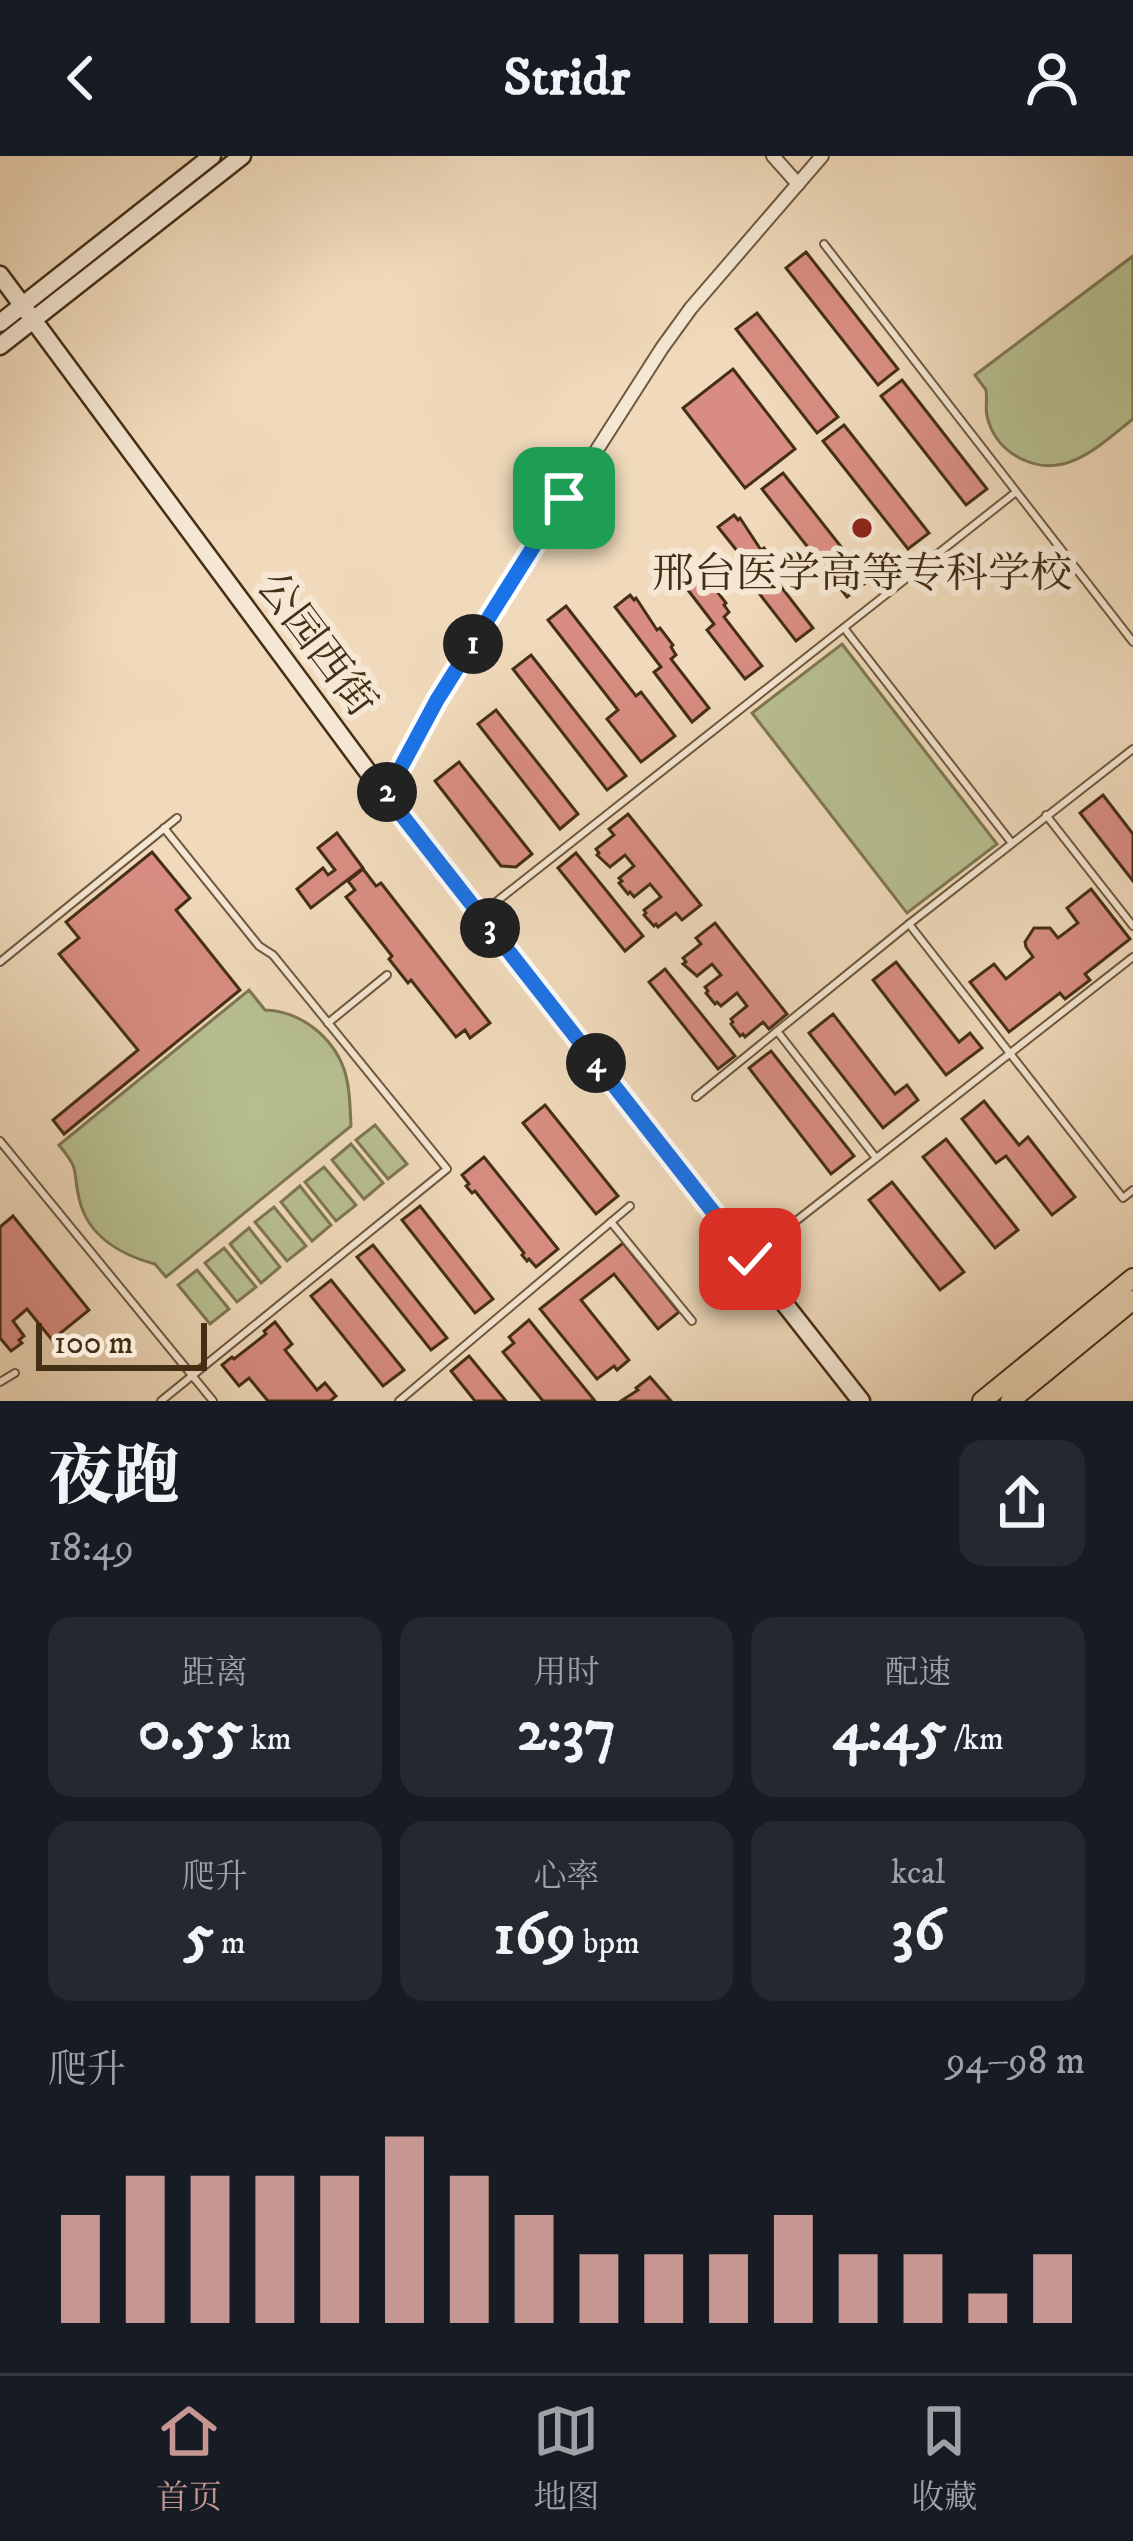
<!DOCTYPE html>
<html lang="zh">
<head>
<meta charset="utf-8">
<style>
  body { margin:0; font-family:"IM FELL DW Pica","Noto Serif SC",serif; background:#242831; color:#f1f3f6; height:100vh; display:flex; flex-direction:column; font-size:45px; white-space:nowrap }
  * { box-sizing:border-box; margin:0 }
  p { font-size:39px; color:#9ea1a6 }
  .icon { flex:none; width:66px; height:66px; fill:none; stroke:currentColor; stroke-width:2; stroke-linecap:round; stroke-linejoin:round }
  .map { position:relative; height:1245px; overflow:hidden }
  .sheet { display:flex; flex-direction:column; background:#171b24; flex:1 }
  .sheet>* { flex:none }
  .scale { position:absolute; left:36px; bottom:30px; width:171px; box-sizing:border-box; padding-left:12px; border:6px solid #442e14; border-top:0; font-size:33px; line-height:42px; white-space:nowrap; color:#442e14; -webkit-text-stroke:9px #f5e7d3; paint-order:stroke }
  .pin { position:absolute; display:grid; place-items:center; width:102px; height:102px; color:#fff; margin:-51px; border-radius:24px; box-shadow:0 6px 18px #0006 }
  .km { position:absolute; width:60px; height:60px; margin:-30px; border-radius:50%; background:#222; color:#fff; font-size:33px; line-height:60px; text-align:center }
  .round { display:grid; place-items:center; flex:none; width:126px; height:126px; border-radius:24px; background:#242831 }
  .summary { display:flex; align-items:center; justify-content:space-between; height:204px; padding:0 48px }
  h1 { font-size:66px; font-weight:800; line-height:90px }
  .stats { display:grid; grid-template-columns:repeat(3,1fr); gap:18px; height:204px; padding:12px 48px }
  .stats div { display:grid; align-content:center; border-radius:24px; background:#242831; text-align:center }
  .stats b { font-size:60px; font-weight:800 }
  .stats small { font-size:33px; font-weight:400 }
  .stats p { font-size:33px }
  .chart { height:336px; padding:24px 48px }
  .chart p { display:flex; justify-content:space-between }
  .chart svg { width:100%; height:216px; margin-top:12px; stroke:#c59692; stroke-width:6 }
  header { display:flex; justify-content:space-between; align-items:center; height:156px; padding:0 48px; background:#171b24; font-size:54px; font-weight:800 }
  .tab-bar { display:flex; justify-content:space-around; align-items:center; height:168px; border-top:3px solid #363941; background:#171b24; font-size:33px; color:#9ea1a6 }
  .tab-bar a { display:grid; justify-items:center; gap:6px }
  .tab-bar .active { color:#c59692 }
  .map>svg:first-child { display:block }
  .green { fill:#b8c091; stroke:#7e7752; stroke-width:3 }
  .building { fill:#d98d82; stroke:#442e14; stroke-width:3 }
  .lines { fill:none; stroke-linecap:round; stroke-linejoin:round }
  .lane-casing { stroke:#6f593e; stroke-width:10 }
  .street-casing { stroke:#6f593e; stroke-width:16 }
  .secondary-casing { stroke:#442e14; stroke-width:21 }
  .primary-casing { stroke:#442e14; stroke-width:22 }
  .lane { stroke:#f5e7d3; stroke-width:6 }
  .street { stroke:#f5e7d3; stroke-width:12 }
  .secondary { stroke:#f5e7d3; stroke-width:16 }
  .primary { stroke:#f0dabb; stroke-width:18 }
  .route-casing { stroke:#fff; stroke-width:24 }
  .route { stroke:#1a73e8; stroke-width:15 }
  .poi-dot { fill:#8f2418; stroke:#f5e7d3; stroke-width:4.5 }
  .labels { text-anchor:middle; stroke-width:12; stroke-linejoin:round; paint-order:stroke }
  .poi-label { font-size:42px; fill:#442e14; stroke:#f5e7d3 }
  .street-label { font-size:42px; fill:#442e14; stroke:#f5e7d3 }
</style>
</head>
<body>
<header><svg class="icon" aria-label="back" viewBox="0 0 24 24"><path d="M15 5l-7 7 7 7"/></svg>Stridr<svg class="icon" aria-label="person" viewBox="0 0 24 24"><circle cx="12" cy="8" r="4"/><path d="M4 21q1-7 8-7t8 7"/></svg></header>
<div class="map">
<svg width="1133" height="1245" viewBox="0 0 1133 1245">
  <rect width="100%" height="100%" fill="#f0dabb"/>
  <filter id="stains"><feTurbulence type="fractalNoise" baseFrequency=".00167" numOctaves="4"/><feColorMatrix values="0 0 0 0 .2 0 0 0 0 .09 0 0 0 0 .02 0 0 0 .5 -.17"/></filter>
  <radialGradient id="worn" r=".72"><stop offset=".6" stop-color="#630" stop-opacity="0"/><stop offset="1" stop-color="#630" stop-opacity=".3"/></radialGradient>
  <g class="green">
    <path d="M 1133,100 L 1133,263 C 1102,287 1067,324 1024,304 C 1009,298 997,286 991,272 C 983,255 988,247 986,234 C 985,232 976,221 975,219 Z"/>
    <path d="M 842,488 L 997,688 L 907,757 L 752,557 Z"/>
    <path d="M 249,834 L 265,854 C 300,855 332,880 344,913 C 350,931 350,951 351,970 L 166,1121 L 155,1108 C 121,1099 87,1080 79,1042 C 72,1012 81,1016 59,989 Z"/>
    <path d="M 375,969 L 407,1008 L 388,1023 L 356,984 Z"/>
    <path d="M 351,988 L 383,1027 L 364,1043 L 332,1004 Z"/>
    <path d="M 324,1011 L 356,1049 L 336,1065 L 305,1026 Z"/>
    <path d="M 300,1030 L 331,1069 L 312,1085 L 281,1046 Z"/>
    <path d="M 274,1051 L 306,1090 L 287,1105 L 255,1066 Z"/>
    <path d="M 249,1072 L 280,1111 L 261,1127 L 230,1088 Z"/>
    <path d="M 224,1092 L 256,1131 L 237,1146 L 205,1107 Z"/>
    <path d="M 197,1114 L 229,1153 L 210,1168 L 178,1129 Z"/>
  </g>
  <g class="building">
    <path d="M 806,96 L 898,213 L 878,229 L 786,112 Z"/>
    <path d="M 757,157 L 838,261 L 817,277 L 736,173 Z"/>
    <path d="M 733,213 L 795,293 L 745,332 L 683,252 Z"/>
    <path d="M 902,224 L 987,333 L 966,349 L 881,240 Z"/>
    <path d="M 844,269 L 929,377 L 908,393 L 823,285 Z"/>
    <path d="M 783,317 L 868,425 L 847,441 L 762,333 Z"/>
    <path d="M 734,359 L 738,364 L 740,362 L 761,394 L 764,392 L 777,409 L 774,411 L 780,418 L 775,423 L 813,472 L 796,485 L 758,436 L 765,430 L 718,371 Z"/>
    <path d="M 683,396 L 687,401 L 689,399 L 711,432 L 713,430 L 726,447 L 724,449 L 729,456 L 724,461 L 762,510 L 745,523 L 707,474 L 714,468 L 668,408 Z"/>
    <path d="M 630,439 L 634,444 L 636,442 L 657,474 L 660,472 L 673,489 L 671,491 L 676,499 L 671,503 L 709,552 L 692,566 L 654,516 L 661,511 L 615,451 Z"/>
    <path d="M 566,450 L 636,540 L 641,536 L 675,580 L 641,606 L 607,563 L 618,554 L 548,464 Z"/>
    <path d="M 531,499 L 626,620 L 607,634 L 513,513 Z"/>
    <path d="M 496,554 L 578,658 L 560,673 L 478,568 Z"/>
    <path d="M 459,606 L 532,698 L 516,711 L 501,710 L 435,625 Z"/>
    <path d="M 1103,639 L 1133,678 L 1133,725 L 1080,657 Z"/>
    <path d="M 628,658 L 701,749 L 682,764 L 676,757 L 658,771 L 656,768 L 654,770 L 644,759 L 646,757 L 644,754 L 661,741 L 650,728 L 634,741 L 630,736 L 628,738 L 619,727 L 622,725 L 619,722 L 634,710 L 625,699 L 610,711 L 597,699 L 599,697 L 596,693 L 614,679 L 609,673 Z"/>
    <path d="M 337,677 L 363,712 L 311,752 L 297,733 L 323,712 L 328,719 L 335,714 L 318,692 Z"/>
    <path d="M 152,696 L 190,742 L 176,754 L 240,834 L 64,978 L 53,964 L 138,894 L 59,798 L 79,782 L 66,766 Z"/>
    <path d="M 576,697 L 643,780 L 625,795 L 558,712 Z"/>
    <path d="M 363,713 L 376,730 L 381,727 L 490,867 L 470,882 L 465,874 L 456,881 L 411,824 L 408,827 L 389,803 L 392,800 L 346,741 L 355,734 L 348,725 Z"/>
    <path d="M 1091,733 L 1130,783 L 1085,818 L 1090,824 L 1065,843 L 1060,837 L 1009,876 L 970,826 L 994,808 L 1006,823 L 1033,801 L 1026,791 L 1025,786 L 1034,772 L 1050,772 L 1058,782 L 1078,767 L 1067,752 Z"/>
    <path d="M 715,767 L 787,858 L 769,873 L 763,866 L 745,881 L 743,878 L 740,880 L 731,868 L 733,866 L 731,863 L 747,850 L 737,837 L 721,850 L 717,846 L 715,848 L 706,837 L 708,835 L 705,831 L 721,819 L 712,808 L 697,820 L 683,808 L 686,806 L 683,802 L 701,788 L 696,782 Z"/>
    <path d="M 896,806 L 959,886 L 970,877 L 982,892 L 946,919 L 873,824 Z"/>
    <path d="M 665,813 L 735,900 L 718,913 L 649,826 Z"/>
    <path d="M 833,858 L 895,938 L 907,929 L 918,944 L 883,972 L 809,877 Z"/>
    <path d="M 771,895 L 854,1000 L 831,1018 L 749,912 Z"/>
    <path d="M 984,945 L 1019,989 L 1028,981 L 1075,1041 L 1052,1059 L 1006,1000 L 996,1007 L 962,963 Z"/>
    <path d="M 545,949 L 618,1040 L 596,1058 L 523,967 Z"/>
    <path d="M 946,983 L 1018,1074 L 995,1092 L 923,1001 Z"/>
    <path d="M 484,1001 L 558,1093 L 536,1111 L 529,1103 L 527,1105 L 522,1099 L 524,1097 L 475,1035 L 472,1037 L 466,1030 L 469,1028 L 462,1019 Z"/>
    <path d="M 892,1026 L 964,1116 L 940,1134 L 869,1044 Z"/>
    <path d="M 420,1050 L 493,1143 L 475,1157 L 402,1064 Z"/>
    <path d="M 13,1060 L 89,1154 L 52,1184 L 27,1153 L 13,1165 L 24,1180 L 19,1184 L 22,1187 L 11,1195 L 0,1182 L 0,1071 Z"/>
    <path d="M 623,1087 L 679,1156 L 658,1173 L 614,1118 L 581,1144 L 629,1204 L 617,1214 L 614,1210 L 597,1223 L 540,1153 Z"/>
    <path d="M 373,1089 L 447,1182 L 431,1194 L 357,1101 Z"/>
    <path d="M 331,1124 L 404,1214 L 383,1230 L 311,1140 Z"/>
    <path d="M 529,1164 L 595,1245 L 543,1245 L 503,1196 L 514,1187 L 509,1181 Z"/>
    <path d="M 275,1166 L 292,1188 L 285,1194 L 317,1234 L 325,1227 L 336,1240 L 330,1245 L 268,1245 L 249,1222 L 239,1230 L 222,1209 L 232,1201 L 234,1203 L 266,1178 L 264,1175 Z"/>
    <path d="M 469,1200 L 506,1245 L 475,1245 L 451,1215 Z"/>
    <path d="M 650,1221 L 671,1245 L 621,1245 L 638,1234 L 636,1232 Z"/>
  </g>
  <g class="lines">
    <defs>
      <g id="lane">
        <path d="M 824,88 L 1133,486"/>
        <path d="M 844,472 L 1011,686"/>
        <path d="M 1046,659 L 1133,770"/>
        <path d="M 482,757 L 1016,336"/>
        <path d="M 909,768 L 1123,1042 L 1133,1034"/>
        <path d="M 0,806 L 177,662"/>
        <path d="M 328,867 L 387,819"/>
        <path d="M 777,875 L 876,1002"/>
        <path d="M 696,941 L 909,768 L 1133,593"/>
        <path d="M 0,985 L 213,1245"/>
        <path d="M 796,1065 L 1133,801"/>
        <path d="M 611,1066 L 692,1165"/>
        <path d="M 0,1226 L 15,1217"/>
        <path d="M 161,1245 L 447,1013 L 273,799 L 259,790 L 164,672"/>
        <path d="M 399,1245 L 630,1050"/>
      </g>
      <g id="street">
        <path d="M 773,0 L 798,28"/>
        <path d="M 385,639 L 437,544 L 662,192 L 691,152 L 822,0"/>
      </g>
      <g id="secondary">
        <path d="M 0,119 L 385,639 L 861,1245"/>
        <path d="M 0,167 L 212,0"/>
        <path d="M 0,190 L 242,0"/>
      </g>
      <g id="primary">
        <path d="M 982,1245 L 1133,1122"/>
        <path d="M 1010,1245 L 1133,1144"/>
      </g>
    </defs>
    <use href="#lane" class="lane-casing"/>
    <use href="#street" class="street-casing"/>
    <use href="#secondary" class="secondary-casing"/>
    <use href="#primary" class="primary-casing"/>
    <use href="#lane" class="lane"/>
    <use href="#street" class="street"/>
    <use href="#secondary" class="secondary"/>
    <use href="#primary" class="primary"/>
  </g>
  <g class="lines">
    <defs>
      <path id="route" d="M 564,342 L 437,544 L 386,639 L 750,1103"/>
    </defs>
    <use href="#route" class="route-casing"/>
    <use href="#route" class="route"/>
  </g>
  <circle class="poi-dot" cx="862" cy="372" r="12"/>
  <g class="labels">
    <g class="poi-label">
      <text x="862" y="431">邢台医学高等专科学校</text>
    </g>
    <g class="street-label">
      <text transform="translate(318 487) rotate(53)" y="15">公园西街</text>
    </g>
  </g>
  <rect width="100%" height="100%" filter="url(#stains)"/>
  <rect width="100%" height="100%" fill="url(#worn)"/>
</svg>
<div class="scale">100 m</div>
<div class="pin" style="left:564px;top:342px;background:#1e9e55"><svg class="icon" aria-label="arrive" viewBox="0 0 24 24"><path d="M6 21V4h12l-3 4 3 4H6"/></svg></div>
<div class="pin" style="left:750px;top:1103px;background:#d93025"><svg class="icon" aria-label="check" viewBox="0 0 24 24"><path d="M5 12l5 5 9-10"/></svg></div>
<b class="km" style="left:473px;top:488px">1</b>
<b class="km" style="left:387px;top:636px">2</b>
<b class="km" style="left:490px;top:772px">3</b>
<b class="km" style="left:596px;top:907px">4</b>
</div>
<section class="sheet">
<div class="summary"><div><h1>夜跑</h1><p>18:49</p></div><a class="round"><svg class="icon" aria-label="share" viewBox="0 0 24 24"><path d="M12 15V3M7 8l5-5 5 5M5 13v7h14v-7"/></svg></a></div>
<div class="stats">
<div><p>距离</p><b>0.55<small> km</small></b></div>
<div><p>用时</p><b>2:37</b></div>
<div><p>配速</p><b>4:45<small> /km</small></b></div>
</div>
<div class="stats">
<div><p>爬升</p><b>5<small> m</small></b></div>
<div><p>心率</p><b>169<small> bpm</small></b></div>
<div><p>kcal</p><b>36</b></div>
</div>
<div class="chart"><p><span>爬升</span>94–98 m</p>
<svg viewBox="0 0 160 44" preserveAspectRatio="none"><path d="M5 44V22M15 44V14M25 44V14M35 44V14M45 44V14M55 44V6M65 44V14M75 44V22M85 44V30M95 44V30M105 44V30M115 44V22M125 44V30M135 44V30M145 44V38M155 44V30"/></svg>
</div>
</section>
<nav class="tab-bar">
<a class="active"><svg class="icon" aria-label="home" viewBox="0 0 24 24"><path d="M3 11l9-7 9 7M6 9v11h12V9"/></svg>首页</a>
<a><svg class="icon" aria-label="map" viewBox="0 0 24 24"><path d="M3 6l6-2 6 2 6-2v14l-6 2-6-2-6 2zM9 4v14M15 6v14"/></svg>地图</a>
<a><svg class="icon" aria-label="saved" viewBox="0 0 24 24"><path d="M7 4h10v16l-5-4-5 4z"/></svg>收藏</a>
</nav>
</body>
</html>
